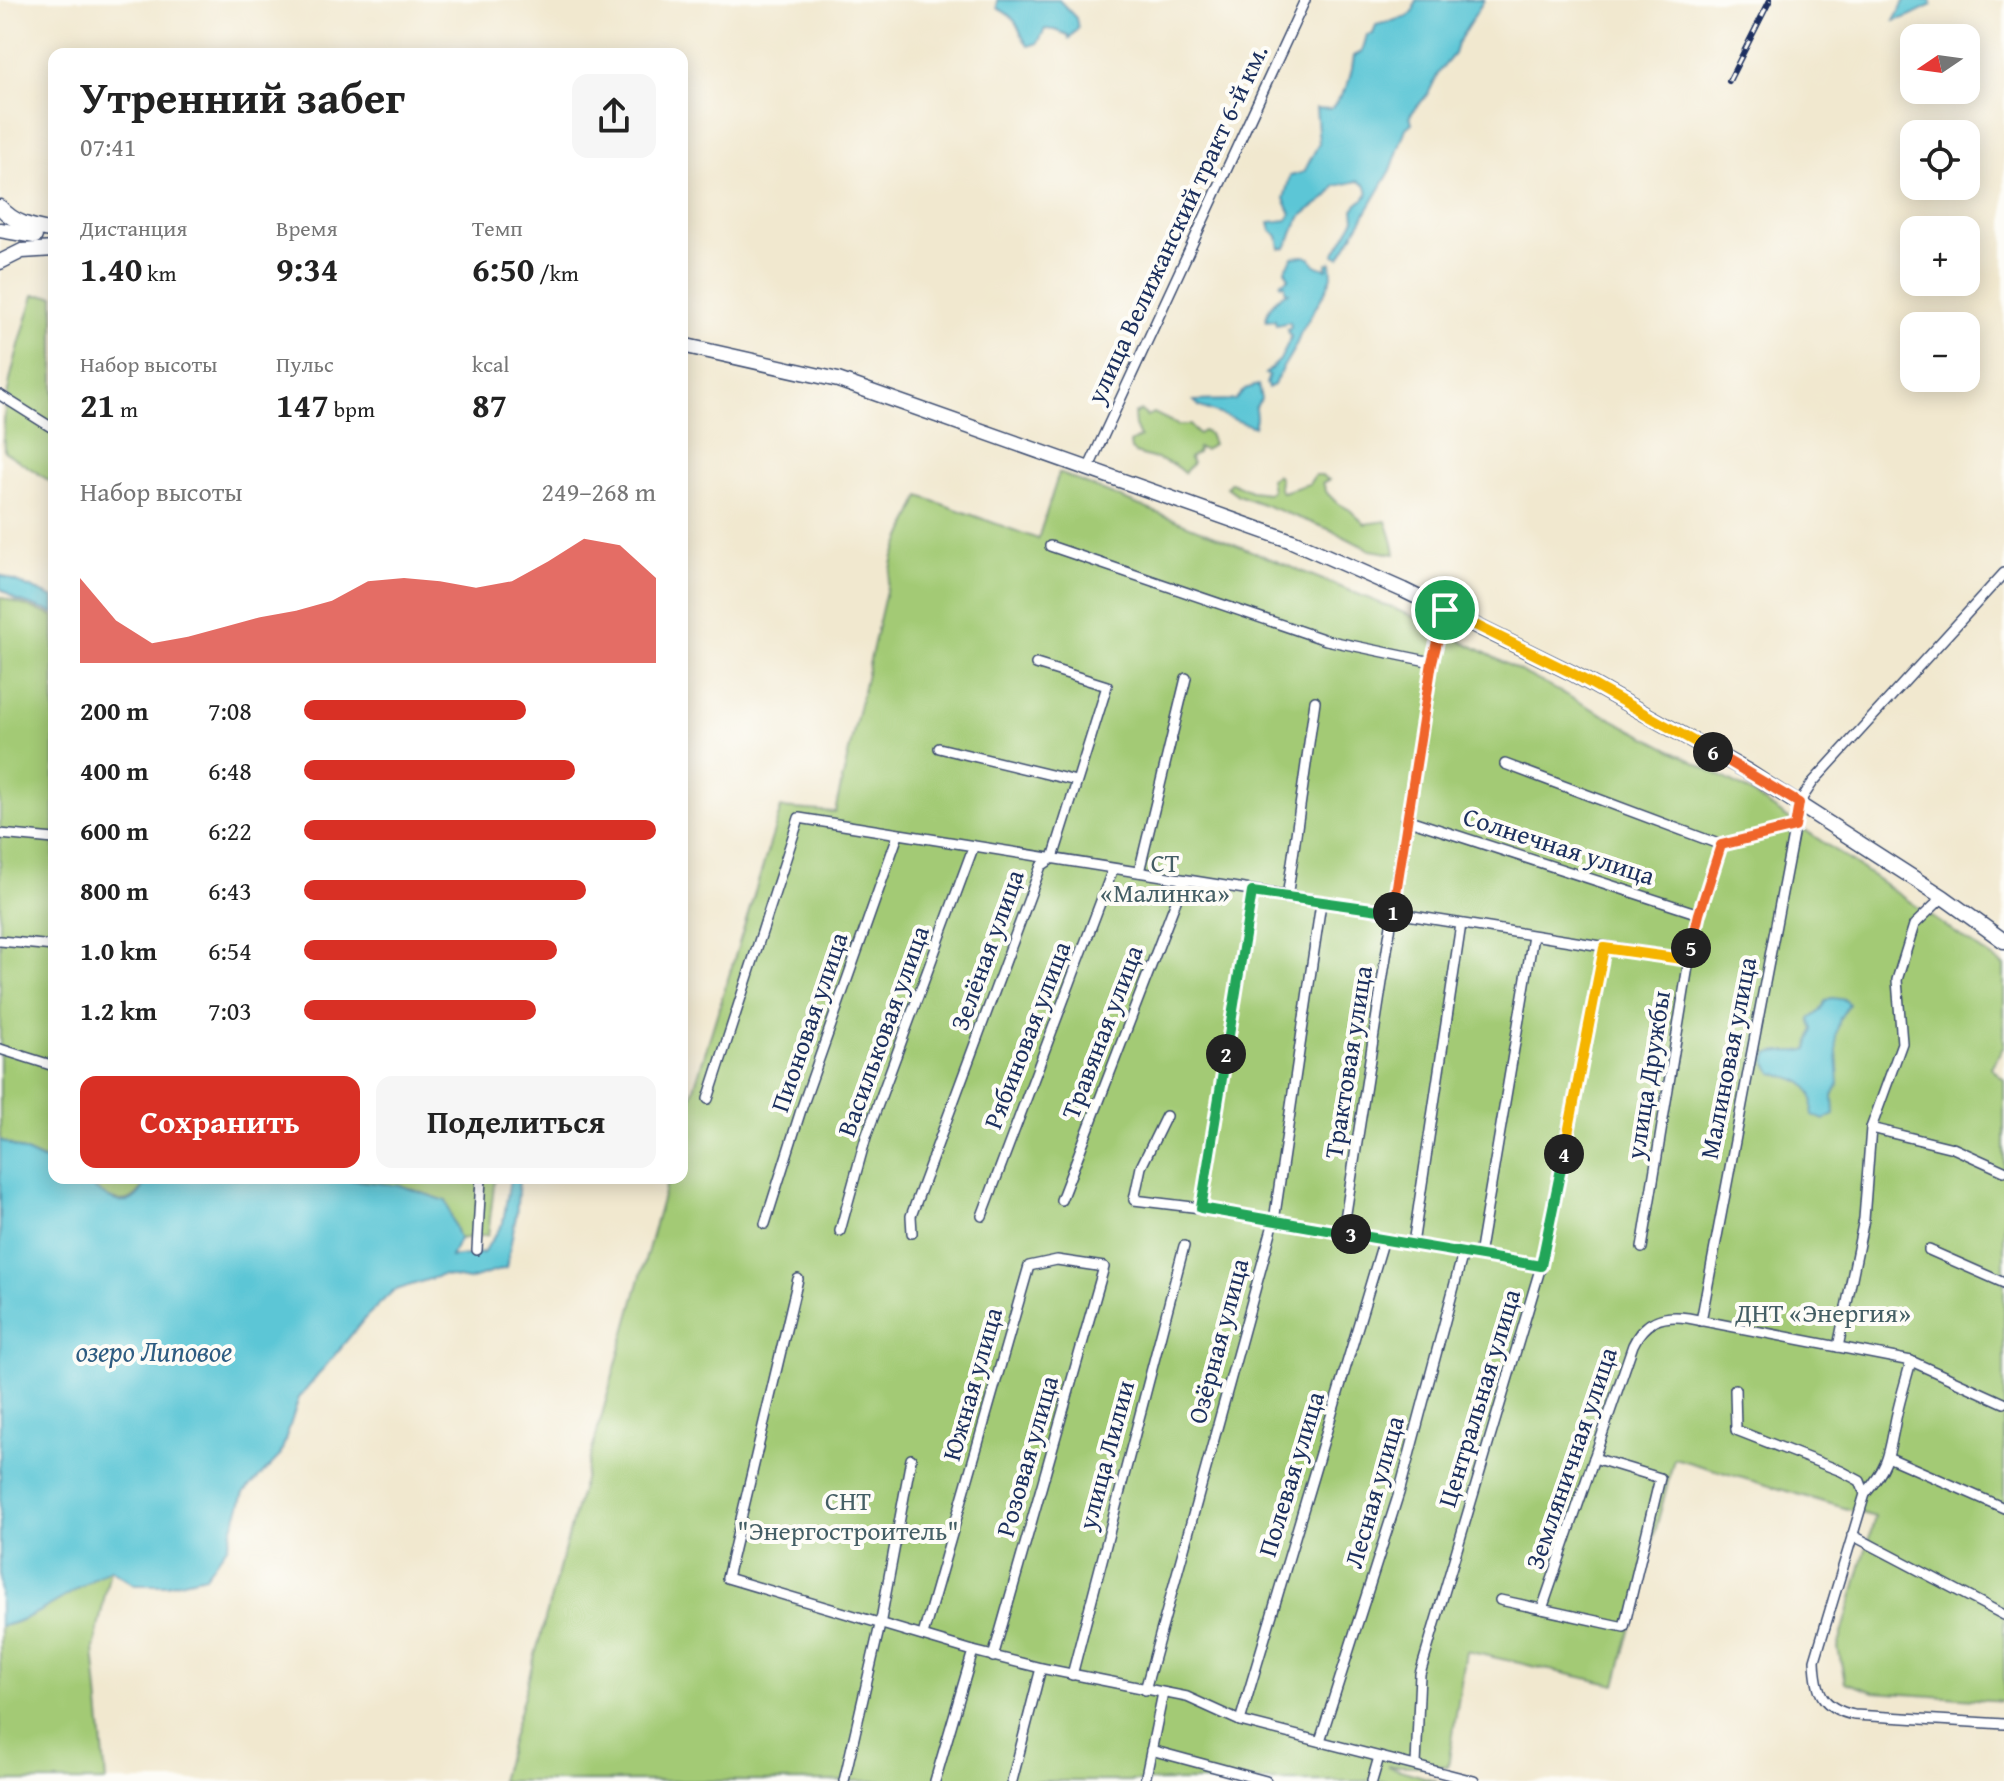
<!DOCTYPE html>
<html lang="ru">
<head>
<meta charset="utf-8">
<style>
  body { margin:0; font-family:"Gentium Book Plus",serif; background:#f6f6f6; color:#222; height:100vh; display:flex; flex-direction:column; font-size:30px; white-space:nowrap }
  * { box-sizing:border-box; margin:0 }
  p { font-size:26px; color:#767676 }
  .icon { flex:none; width:44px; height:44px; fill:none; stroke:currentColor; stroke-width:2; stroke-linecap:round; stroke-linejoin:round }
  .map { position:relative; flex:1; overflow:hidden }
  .sheet { position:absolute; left:48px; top:48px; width:640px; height:1136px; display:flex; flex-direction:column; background:#fff; border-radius:16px; box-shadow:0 4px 20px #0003 }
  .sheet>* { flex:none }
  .needle { width:52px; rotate:257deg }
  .buttons { position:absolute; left:1900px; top:24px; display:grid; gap:16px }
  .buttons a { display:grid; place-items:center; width:80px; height:80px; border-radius:16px; background:#fff; box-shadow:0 4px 20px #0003; font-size:40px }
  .pin { position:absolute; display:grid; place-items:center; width:68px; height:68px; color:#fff; margin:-34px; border:4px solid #fff; border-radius:50%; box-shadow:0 2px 8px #0007 }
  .km { position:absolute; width:40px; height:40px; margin:-20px; border-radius:50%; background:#222; color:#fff; font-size:22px; line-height:40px; text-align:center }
  .round { display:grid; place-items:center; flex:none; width:84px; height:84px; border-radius:16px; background:#f6f6f6 }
  .headline { display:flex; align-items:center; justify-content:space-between; height:136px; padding:0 32px }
  h1 { font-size:44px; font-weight:700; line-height:60px }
  .metrics { display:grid; grid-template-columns:repeat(3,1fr); gap:12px; height:136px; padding:8px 32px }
  .metrics div { display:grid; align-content:center }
  .metrics b { font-size:34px; font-weight:700 }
  .metrics small { font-size:22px; font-weight:400 }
  .metrics p { font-size:22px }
  .chart { height:224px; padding:16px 32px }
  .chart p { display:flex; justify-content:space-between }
  .chart svg { width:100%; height:144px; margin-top:8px; fill:#d93025; opacity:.7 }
  .action { display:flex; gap:16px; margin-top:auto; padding:16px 32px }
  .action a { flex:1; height:92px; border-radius:16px; background:#d93025; color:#fff; font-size:32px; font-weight:700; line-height:92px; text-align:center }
  .action a+a { background:#f6f6f6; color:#222 }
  ul { padding:0 32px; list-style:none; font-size:26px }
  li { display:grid; grid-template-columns:128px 96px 1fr; align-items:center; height:60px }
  li i { height:20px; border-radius:10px; background:#d93025 }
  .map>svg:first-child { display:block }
  .green { fill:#a3ca74; stroke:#5f7c69; stroke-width:2 }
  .water { fill:#5bc6d6; stroke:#3b7a9a; stroke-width:2 }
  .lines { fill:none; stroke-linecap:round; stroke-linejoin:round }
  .minor-casing { stroke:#3b4b6f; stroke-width:12 }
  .primary-casing { stroke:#3b4b6f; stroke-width:17 }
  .minor { stroke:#fff; stroke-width:9 }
  .primary { stroke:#fff; stroke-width:14 }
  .rail-casing { stroke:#1b2f5e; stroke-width:6 }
  .rail { stroke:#fdfcf7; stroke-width:3; stroke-dasharray:9; stroke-linecap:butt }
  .split-1-casing { stroke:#fff; stroke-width:16 }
  .split-2-casing { stroke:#fff; stroke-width:16 }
  .split-3-casing { stroke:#fff; stroke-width:16 }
  .split-4-casing { stroke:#fff; stroke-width:16 }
  .split-5-casing { stroke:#fff; stroke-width:16 }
  .split-6-casing { stroke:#fff; stroke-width:16 }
  .split-7-casing { stroke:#fff; stroke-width:16 }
  .split-1 { stroke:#f0652b; stroke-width:10 }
  .split-2 { stroke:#22a559; stroke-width:10 }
  .split-3 { stroke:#22a559; stroke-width:10 }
  .split-4 { stroke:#22a559; stroke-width:10 }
  .split-5 { stroke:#f5b400; stroke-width:10 }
  .split-6 { stroke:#f0652b; stroke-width:10 }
  .split-7 { stroke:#f5b400; stroke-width:10 }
  .labels { text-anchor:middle; stroke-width:8; stroke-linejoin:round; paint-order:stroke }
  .street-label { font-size:26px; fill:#1b2f5e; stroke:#fdfcf7 }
  .park-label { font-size:26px; fill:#445e65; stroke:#fdfcf7 }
  .water-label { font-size:28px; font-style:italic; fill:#2e5c82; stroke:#fdfcf7 }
</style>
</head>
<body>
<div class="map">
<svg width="2004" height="1781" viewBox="0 0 2004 1781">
  <rect width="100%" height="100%" fill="#fdfcf7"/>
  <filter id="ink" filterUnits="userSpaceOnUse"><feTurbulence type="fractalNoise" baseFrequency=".0125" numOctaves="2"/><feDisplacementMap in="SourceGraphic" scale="16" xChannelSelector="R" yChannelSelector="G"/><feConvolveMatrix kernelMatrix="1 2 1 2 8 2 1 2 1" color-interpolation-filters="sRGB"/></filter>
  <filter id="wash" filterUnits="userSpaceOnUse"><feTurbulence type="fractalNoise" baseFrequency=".006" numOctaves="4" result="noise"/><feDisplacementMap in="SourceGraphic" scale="32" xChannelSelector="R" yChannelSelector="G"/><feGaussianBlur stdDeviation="1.8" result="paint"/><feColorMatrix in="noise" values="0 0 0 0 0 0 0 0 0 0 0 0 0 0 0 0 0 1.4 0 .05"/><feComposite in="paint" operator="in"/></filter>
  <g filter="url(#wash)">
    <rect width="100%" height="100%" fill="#f1e8cf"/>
    <g class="green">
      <path d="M 34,295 L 54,296 L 54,484 L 4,451 C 0,399 19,345 34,295 Z"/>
      <path d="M 1141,411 L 1147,416 L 1154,413 L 1178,425 L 1190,425 L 1198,434 L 1203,431 L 1209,434 L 1213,444 L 1205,450 L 1198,448 L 1197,453 L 1189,458 L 1193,463 L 1184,473 L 1173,464 L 1135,453 L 1131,450 L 1130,443 L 1140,437 L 1135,426 L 1134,414 Z"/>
      <path d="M 1059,473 L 1424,621 L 1742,787 L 2004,966 L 2004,1046 L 1991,1067 L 2004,1080 L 2004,1701 L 1874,1692 L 1845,1682 L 1838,1648 L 1875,1517 L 1674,1458 L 1616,1685 L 1466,1651 L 1448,1766 L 1387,1766 L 1437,1781 L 500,1781 L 668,1178 L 682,1178 L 682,1127 L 781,808 L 835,812 L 894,556 L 920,496 L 1038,539 Z"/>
      <path d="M 1277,475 L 1280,479 L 1279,489 L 1282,492 L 1309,484 L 1315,475 L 1321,475 L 1329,480 L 1323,483 L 1327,493 L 1336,502 L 1350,510 L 1365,524 L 1386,521 C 1390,533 1394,543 1395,554 L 1370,550 L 1331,530 L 1238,495 L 1227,487 L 1231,482 L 1251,491 L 1268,493 L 1272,490 L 1270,479 Z"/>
      <path d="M 0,597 L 54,616 L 54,1165 L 0,1140 Z"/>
      <path d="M 75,1178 L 148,1178 C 130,1220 101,1194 75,1178 Z"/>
      <path d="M 334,1178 L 495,1178 L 488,1235 L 459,1239 L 446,1201 L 402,1186 Z"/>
      <path d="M 110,1569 L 94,1649 L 106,1781 L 0,1781 L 0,1626 C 27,1624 84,1584 110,1569 Z"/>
    </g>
    <g class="water">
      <path d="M 997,0 L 1059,0 L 1076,18 L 1078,28 L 1069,39 L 1068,35 L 1055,30 L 1045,29 L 1038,43 L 1028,46 C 1015,28 1022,20 997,8 Z"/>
      <path d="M 1416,0 L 1484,0 L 1457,44 L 1454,54 L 1439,72 L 1428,94 L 1410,115 L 1412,123 L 1406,128 L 1391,170 L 1340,257 L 1334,255 L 1355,219 L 1354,208 C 1360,198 1373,199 1365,185 L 1358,181 L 1335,186 C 1328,202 1312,205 1301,217 C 1294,225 1291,238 1286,248 L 1280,248 L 1278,236 L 1271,230 L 1269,222 L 1287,220 L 1291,214 L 1284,199 L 1290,176 L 1304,172 L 1319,143 L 1316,108 L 1331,109 C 1347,89 1350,84 1354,56 L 1362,52 L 1367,35 L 1373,34 L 1376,25 L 1407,17 L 1413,12 Z"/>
      <path d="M 1905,0 L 1931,0 L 1932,5 C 1917,11 1912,17 1894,21 Z"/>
      <path d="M 1304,256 L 1310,258 C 1316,267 1319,267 1327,269 L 1327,264 L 1331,262 L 1332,276 L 1326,290 L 1300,334 C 1298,347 1279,370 1274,385 L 1268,388 L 1266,384 L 1269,375 L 1265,374 L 1280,360 L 1291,337 L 1287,329 L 1291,328 L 1290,322 L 1276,325 L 1275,320 L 1266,321 C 1266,308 1277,296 1288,292 L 1285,291 L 1285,284 L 1281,285 L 1280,283 L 1289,278 L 1285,270 L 1293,257 Z"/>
      <path d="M 1258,385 L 1261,399 L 1255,408 L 1256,418 L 1254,427 L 1200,407 L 1194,401 L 1235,400 L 1245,389 Z"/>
      <path d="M 0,575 L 54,598 L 54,613 L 16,600 L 0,588 Z"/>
      <path d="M 1833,998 L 1845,1000 L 1849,1004 L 1840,1018 L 1836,1035 L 1839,1084 L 1833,1096 L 1834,1115 L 1824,1120 L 1812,1115 C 1817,1082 1799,1080 1773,1073 L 1766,1062 L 1768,1054 C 1782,1047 1795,1055 1808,1049 L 1813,1030 L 1810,1019 C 1812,1017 1819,1013 1821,1010 C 1825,1003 1823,999 1833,998 Z"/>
      <path d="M 0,1140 L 54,1165 L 54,1178 C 60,1178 68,1177 74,1178 C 100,1184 126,1229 148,1178 L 334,1178 L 402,1186 L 446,1201 L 459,1239 L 451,1257 L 483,1253 L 503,1223 L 510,1178 L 519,1178 L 516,1216 L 506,1268 L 468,1280 L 442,1275 L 393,1291 L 366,1317 L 299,1398 L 280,1456 L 244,1493 L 227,1546 L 205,1576 L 167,1585 L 134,1585 L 110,1569 C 84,1584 27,1624 0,1626 Z"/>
    </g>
  </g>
  <g filter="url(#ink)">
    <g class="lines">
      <defs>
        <g id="minor">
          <path d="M 0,395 L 54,429"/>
          <path d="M 1089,467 L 1305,0"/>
          <path d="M 1050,546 L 1326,640 L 1432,662"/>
          <path d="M 939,748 L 1076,781"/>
          <path d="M 1505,764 L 1721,845"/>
          <path d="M 1406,819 L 1699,914"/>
          <path d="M 0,834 L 54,839"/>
          <path d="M 1139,872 L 1186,678"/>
          <path d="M 1287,898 L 1315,701"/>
          <path d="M 0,941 L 54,946"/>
          <path d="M 0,1049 L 54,1066"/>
          <path d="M 708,1099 L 799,818 L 1689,960"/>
          <path d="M 1166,1116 L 1141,1167 L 1134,1200 L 1201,1208 L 1541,1266"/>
          <path d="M 1871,1128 L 1953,1148 L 2004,1171"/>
          <path d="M 1061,1200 L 1184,880"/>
          <path d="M 1201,1208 L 1252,892"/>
          <path d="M 982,1216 L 1113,869"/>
          <path d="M 765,1224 L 801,1110 L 898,835"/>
          <path d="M 840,1231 L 866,1137 L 973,848"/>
          <path d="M 1343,1232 L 1432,662 L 1445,610"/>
          <path d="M 912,1233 L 911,1216 L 1041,866 L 1053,858 L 1107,686 L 1036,664"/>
          <path d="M 1413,1244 L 1461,924"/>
          <path d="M 1642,1248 L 1689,960 L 1699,914 L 1721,845 L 1795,827"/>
          <path d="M 477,1250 L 481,1178"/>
          <path d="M 1929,1250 L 2004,1283"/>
          <path d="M 1479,1256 L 1533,936"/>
          <path d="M 798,1279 L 727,1578 L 973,1651 L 1041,1668 L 1187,1697 L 1240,1721 L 1474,1781"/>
          <path d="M 1701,1321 L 1799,803 L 1813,782 L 2004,573"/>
          <path d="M 1838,1347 L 1864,1219 L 1871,1128 L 1902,1043 L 1897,980 L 1914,925 L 1943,897"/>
          <path d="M 1735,1389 L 1736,1430 L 1841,1471 L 1860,1481 L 1865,1494 L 1815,1660 C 1816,1691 1821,1708 1854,1715 L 2004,1724"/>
          <path d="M 1890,1458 L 2004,1508"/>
          <path d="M 1865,1494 C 1890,1465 1889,1453 1896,1418 C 1900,1399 1906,1380 1911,1361"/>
          <path d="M 1852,1535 L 2004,1615"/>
          <path d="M 1500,1600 L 1624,1627 L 1660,1478 L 1594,1458"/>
          <path d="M 1542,1609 L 1633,1345 C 1644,1321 1662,1314 1688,1318 L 1911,1361 L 2004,1403"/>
          <path d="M 923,1635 L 1029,1266 L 1057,1260 L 1104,1267 L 993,1657"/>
          <path d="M 1072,1675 L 1184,1246"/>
          <path d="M 1145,1690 L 1274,1221 L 1321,903"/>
          <path d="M 1240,1721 L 1384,1239"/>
          <path d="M 1320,1741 L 1399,1493 L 1463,1253"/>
          <path d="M 1151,1750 L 1266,1781"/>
          <path d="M 1416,1765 L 1420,1674 L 1541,1266 L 1604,948"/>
          <path d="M 844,1781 L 880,1625 L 911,1459"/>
          <path d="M 935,1781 L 973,1651"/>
          <path d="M 1012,1781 L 1041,1668"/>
          <path d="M 1145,1781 L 1163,1693"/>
          <path d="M 1372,1781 L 1379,1757"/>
        </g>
        <g id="primary">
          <path d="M 0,207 C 15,224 32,227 54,231"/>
          <path d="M 0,230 L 35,236"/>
          <path d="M 0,262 L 22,251 L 54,249"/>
          <path d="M 682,345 L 838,380 L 1292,541 L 1403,590 L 1572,673 L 1747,771 L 1943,897 L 2004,941"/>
        </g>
      </defs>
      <use href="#minor" class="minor-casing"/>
      <use href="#primary" class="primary-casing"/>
      <use href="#minor" class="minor"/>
      <use href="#primary" class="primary"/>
      <defs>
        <path id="rail" d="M 1729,81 L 1770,0"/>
      </defs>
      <use href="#rail" class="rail-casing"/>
      <use href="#rail" class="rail"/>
    </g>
  </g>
  <g class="lines" filter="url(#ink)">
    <defs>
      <path id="split-1" d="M 1393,912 L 1432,662 L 1445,610"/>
      <path id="split-2" d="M 1226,1054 L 1252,892 L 1393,912"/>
      <path id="split-3" d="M 1226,1054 L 1201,1208 L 1351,1234"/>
      <path id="split-4" d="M 1351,1234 L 1541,1266 L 1564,1154"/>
      <path id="split-5" d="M 1564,1154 L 1604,948 L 1689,960 L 1691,948"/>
      <path id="split-6" d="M 1691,948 L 1699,914 L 1721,845 L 1795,827 L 1799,803 L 1713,752"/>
      <path id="split-7" d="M 1445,610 L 1572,673 L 1713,752"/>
    </defs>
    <use href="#split-1" class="split-1-casing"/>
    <use href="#split-2" class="split-2-casing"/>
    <use href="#split-3" class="split-3-casing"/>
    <use href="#split-4" class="split-4-casing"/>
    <use href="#split-5" class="split-5-casing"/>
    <use href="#split-6" class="split-6-casing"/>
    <use href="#split-7" class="split-7-casing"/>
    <use href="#split-1" class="split-1"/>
    <use href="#split-2" class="split-2"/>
    <use href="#split-3" class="split-3"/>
    <use href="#split-4" class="split-4"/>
    <use href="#split-5" class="split-5"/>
    <use href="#split-6" class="split-6"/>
    <use href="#split-7" class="split-7"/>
  </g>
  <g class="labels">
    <g class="street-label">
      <text transform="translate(1177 224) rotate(-65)" y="9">улица Велижанский тракт 6-й км.</text>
      <text transform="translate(1559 846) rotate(18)" y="9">Солнечная улица</text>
      <text transform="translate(987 950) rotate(-70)" y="9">Зелёная улица</text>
      <text transform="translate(809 1022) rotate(-71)" y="9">Пионовая улица</text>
      <text transform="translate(883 1031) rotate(-70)" y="9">Васильковая улица</text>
      <text transform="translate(1102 1032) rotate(-69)" y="9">Травяная улица</text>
      <text transform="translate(1027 1035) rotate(-69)" y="9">Рябиновая улица</text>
      <text transform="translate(1728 1058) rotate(-79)" y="9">Малиновая улица</text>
      <text transform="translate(1348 1062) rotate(-81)" y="9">Трактовая улица</text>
      <text transform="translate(1648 1075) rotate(-81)" y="9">улица Дружбы</text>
      <text transform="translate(1218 1341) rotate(-75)" y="9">Озёрная улица</text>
      <text transform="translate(972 1384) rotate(-74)" y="9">Южная улица</text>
      <text transform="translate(1479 1398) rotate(-73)" y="9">Центральная улица</text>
      <text transform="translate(1106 1455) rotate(-75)" y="9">улица Лилии</text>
      <text transform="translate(1027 1456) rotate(-74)" y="9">Розовая улица</text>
      <text transform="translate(1571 1458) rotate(-71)" y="9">Земляничная улица</text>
      <text transform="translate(1291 1474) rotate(-73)" y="9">Полевая улица</text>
      <text transform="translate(1374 1492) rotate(-74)" y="9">Лесная улица</text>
    </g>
    <g class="park-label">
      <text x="1165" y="872">CТ<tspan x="1165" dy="30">«Малинка»</tspan></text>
      <text x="1823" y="1322">ДНТ «Энергия»</text>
      <text x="848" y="1510">СНТ<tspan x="848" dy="30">"Энергостроитель"</tspan></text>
    </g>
    <g class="water-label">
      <text x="154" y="1361">озеро Липовое</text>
    </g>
  </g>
</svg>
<div class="buttons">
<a><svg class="needle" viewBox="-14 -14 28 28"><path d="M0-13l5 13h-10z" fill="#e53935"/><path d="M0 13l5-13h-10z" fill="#767676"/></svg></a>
<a><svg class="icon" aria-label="locate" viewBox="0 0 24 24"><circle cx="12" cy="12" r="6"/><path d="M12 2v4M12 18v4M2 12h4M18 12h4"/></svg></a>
<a>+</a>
<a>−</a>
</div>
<div class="pin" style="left:1445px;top:610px;background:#1e9e55"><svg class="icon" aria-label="arrive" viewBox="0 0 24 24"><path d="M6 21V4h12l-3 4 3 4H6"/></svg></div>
<b class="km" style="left:1393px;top:912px">1</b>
<b class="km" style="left:1226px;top:1054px">2</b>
<b class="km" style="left:1351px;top:1234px">3</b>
<b class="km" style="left:1564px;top:1154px">4</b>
<b class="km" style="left:1691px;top:948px">5</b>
<b class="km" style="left:1713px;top:752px">6</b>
<section class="sheet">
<div class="headline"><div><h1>Утренний забег</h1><p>07:41</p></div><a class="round"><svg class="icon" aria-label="share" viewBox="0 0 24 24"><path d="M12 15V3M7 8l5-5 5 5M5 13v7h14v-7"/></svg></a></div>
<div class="metrics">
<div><p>Дистанция</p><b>1.40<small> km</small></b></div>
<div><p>Время</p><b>9:34</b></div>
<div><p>Темп</p><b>6:50<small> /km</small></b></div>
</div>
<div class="metrics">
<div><p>Набор высоты</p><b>21<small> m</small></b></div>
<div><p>Пульс</p><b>147<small> bpm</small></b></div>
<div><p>kcal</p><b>87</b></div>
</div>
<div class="chart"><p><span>Набор высоты</span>249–268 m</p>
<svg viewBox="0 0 160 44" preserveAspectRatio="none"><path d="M0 44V18L10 31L20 38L30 36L40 33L50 30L60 28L70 25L80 19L90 18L100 19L110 21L120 19L130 13L140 6L150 8L160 18V44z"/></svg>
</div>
<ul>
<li><b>200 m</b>7:08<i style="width:63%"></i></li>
<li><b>400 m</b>6:48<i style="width:77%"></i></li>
<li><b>600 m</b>6:22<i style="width:100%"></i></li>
<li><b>800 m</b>6:43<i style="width:80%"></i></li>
<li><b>1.0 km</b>6:54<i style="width:72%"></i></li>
<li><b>1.2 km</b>7:03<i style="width:66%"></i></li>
</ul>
<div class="action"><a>Сохранить</a><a>Поделиться</a></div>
</section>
</div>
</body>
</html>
